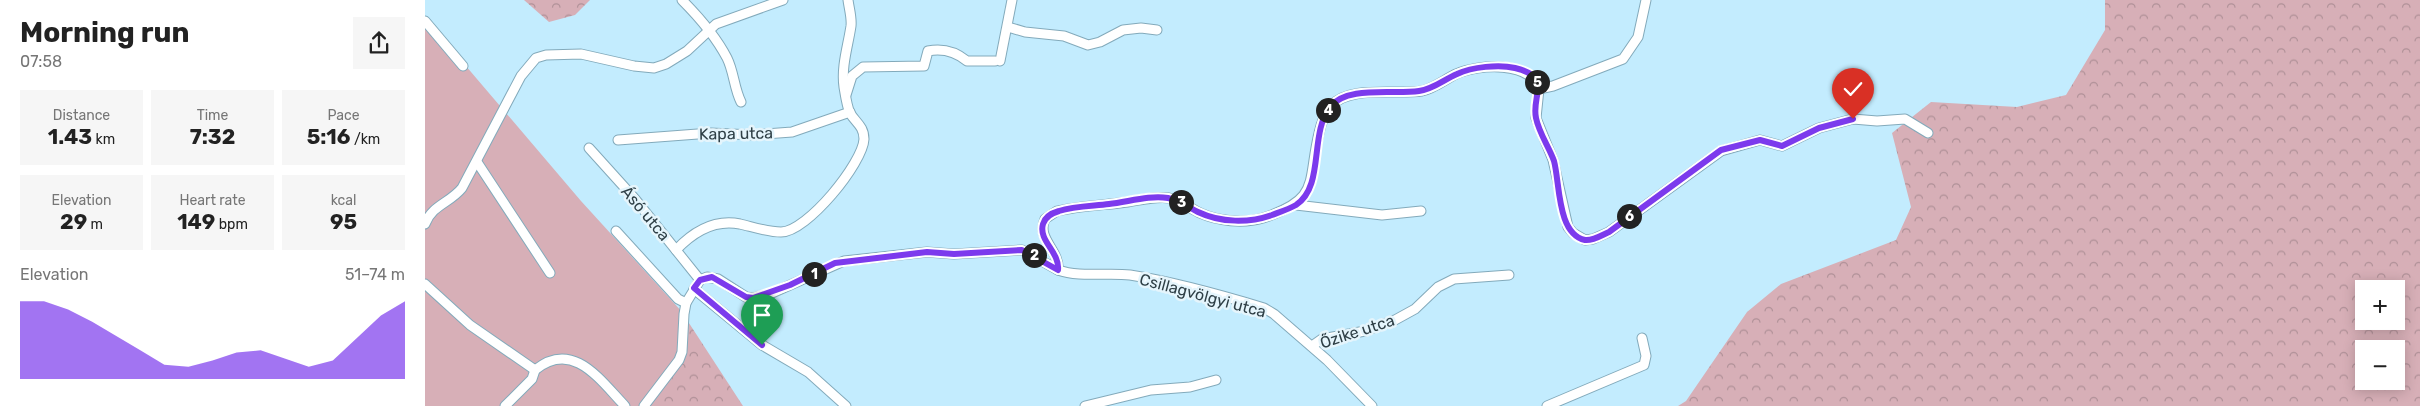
<!DOCTYPE html>
<html lang="en">
<head>
<meta charset="utf-8">
<style>
  body { margin:0; font-family:Rubik,sans-serif; background:#f6f6f6; color:#222; height:100vh; display:flex; flex-direction:column; font-size:19px; white-space:nowrap }
  * { box-sizing:border-box; margin:0 }
  p { font-size:16px; color:#767676 }
  .icon { flex:none; width:28px; height:28px; fill:none; stroke:currentColor; stroke-width:2; stroke-linecap:round; stroke-linejoin:round }
  .map { position:relative; flex:1; overflow:hidden }
  .sheet { display:flex; flex-direction:column; background:#fff; width:425px }
  .sheet>* { flex:none }
  .buttons { position:absolute; left:1930px; top:280px; display:grid; gap:10px }
  .buttons a { display:grid; place-items:center; width:50px; height:50px; border-radius:0px; background:#fff; box-shadow:0 2px 12px #0003; font-size:25px }
  .pin { position:absolute; display:grid; place-items:center; width:42px; height:42px; color:#fff; margin:-51px -21px; border-radius:50% 50% 50% 0; rotate:-45deg; box-shadow:0 0 5px #0007 }
  .pin .icon { rotate:45deg }
  .km { position:absolute; width:25px; height:25px; margin:-12px; border-radius:50%; background:#222; color:#fff; font-size:14px; line-height:25px; text-align:center }
  .round { display:grid; place-items:center; flex:none; width:52px; height:52px; border-radius:0px; background:#f6f6f6 }
  .headline { display:flex; align-items:center; justify-content:space-between; height:85px; padding:0 20px }
  h1 { font-size:28px; font-weight:700; line-height:38px }
  .stats { display:grid; grid-template-columns:repeat(3,1fr); gap:8px; height:85px; padding:5px 20px }
  .stats div { display:grid; align-content:center; border-radius:0px; background:#f6f6f6; text-align:center }
  .stats b { font-size:21px; font-weight:700 }
  .stats small { font-size:14px; font-weight:400 }
  .stats p { font-size:14px }
  .chart { height:140px; padding:10px 20px }
  .chart p { display:flex; justify-content:space-between }
  .chart svg { width:100%; height:90px; margin-top:5px; fill:#7c3aed; opacity:.7 }
  main { display:flex; flex:1; min-height:0 }
  .map>svg:first-child { display:block }
  .green { fill:#d7afb7 }
  .forest { fill:url(#forest-crowns); fill-rule:evenodd }
  .lines { fill:none; stroke-linecap:round; stroke-linejoin:round }
  .street-casing { stroke:#83aabb; stroke-width:11 }
  .street { stroke:#fff; stroke-width:9 }
  .route-casing { stroke:#fff; stroke-width:10 }
  .route { stroke:#7c3aed; stroke-width:6 }
  .labels { text-anchor:middle; stroke-width:5; stroke-linejoin:round; paint-order:stroke }
  .street-label { font-size:16px; fill:#2e3f46; stroke:#e5f5fc }
</style>
</head>
<body>
<main>
<section class="sheet">
<div class="headline"><div><h1>Morning run</h1><p>07:58</p></div><a class="round"><svg class="icon" aria-label="share" viewBox="0 0 24 24"><path d="M12 15V3M7 8l5-5 5 5M5 13v7h14v-7"/></svg></a></div>
<div class="stats">
<div><p>Distance</p><b>1.43<small> km</small></b></div>
<div><p>Time</p><b>7:32</b></div>
<div><p>Pace</p><b>5:16<small> /km</small></b></div>
</div>
<div class="stats">
<div><p>Elevation</p><b>29<small> m</small></b></div>
<div><p>Heart rate</p><b>149<small> bpm</small></b></div>
<div><p>kcal</p><b>95</b></div>
</div>
<div class="chart"><p><span>Elevation</span>51–74 m</p>
<svg viewBox="0 0 160 44" preserveAspectRatio="none"><path d="M0 44V6L10 6L20 10L30 16L40 23L50 30L60 37L70 38L80 35L90 31L100 30L110 34L120 38L130 35L140 24L150 13L160 6V44z"/></svg>
</div>
</section>
<div class="map">
<svg width="1995" height="406" viewBox="0 0 1995 406">
  <defs>
    <pattern id="forest-crowns" width="20" height="18" patternUnits="userSpaceOnUse" patternTransform="scale(1.25)"><rect width="20" height="18" fill="#d7afb7"/><path d="M2 6a3 3 0 1 1 6 0M12 15a3 3 0 1 1 6 0" fill="none" stroke="#af9097"/></pattern>
  </defs>
  <rect width="100%" height="100%" fill="#c3ecfe"/>
  <path class="green" d="M 0,18 L 156,201 L 259,314 L 257,352 L 219,406 L 0,406 Z"/>
  <g class="forest">
    <path d="M 99,0 L 165,0 L 150,15 L 124,22 Z"/>
    <path d="M 1680,0 L 1995,0 L 1995,406 L 1253,406 L 1261,401 L 1322,312 L 1356,284 L 1471,240 L 1486,207 L 1467,133 L 1506,102 L 1592,107 L 1641,95 L 1680,30 ZM 1939,289 L 1971,289 L 1971,321 L 1939,321 ZM 1939,349 L 1971,349 L 1971,381 L 1939,381 Z"/>
    <path d="M 262,320 L 318,406 L 219,406 L 254,360 Z"/>
  </g>
  <g class="lines">
    <defs>
      <g id="street">
        <path d="M 257,0 C 275,18 290,35 302,58 C 309,72 309,88 316,102"/>
        <path d="M 0,21 L 38,66"/>
        <path d="M 583,27 L 600,32 L 639,36 L 663,45 L 675,42 L 698,30 L 716,28 L 732,30"/>
        <path d="M 575,61 L 587,0"/>
        <path d="M 1114,89 L 1111,118 L 1128,160 L 1143,227 L 1148,233 L 1160,240 L 1168,239 L 1184,232 L 1296,151 L 1335,140 L 1357,146 L 1394,128 L 1428,119 L 1452,121 L 1480,119 L 1503,133"/>
        <path d="M 1114,89 L 1128,86 L 1198,59 L 1213,37 L 1221,0"/>
        <path d="M 421,95 L 427,76 L 438,67 L 499,66 L 503,51 C 518,48 531,52 542,61 L 570,61"/>
        <path d="M 193,140 L 286,133 L 327,135 L 367,132 L 425,112"/>
        <path d="M 164,148 L 210,199 L 275,280"/>
        <path d="M 52,162 L 125,273"/>
        <path d="M 871,205 L 957,215 L 996,211"/>
        <path d="M 0,224 C 7,205 25,203 37,188 L 96,76 L 111,58 L 121,55 L 156,54 L 209,66 L 229,68 L 241,64 L 262,51 L 291,24 L 358,0"/>
        <path d="M 191,231 L 253,299 L 261,303"/>
        <path d="M 251,250 C 268,232 290,219 315,224 C 328,227 343,232 356,232 C 382,232 438,163 439,139 C 439,126 430,122 425,113 C 422,107 420,93 419,87 C 416,67 423,46 426,26 C 427,18 424,8 423,0"/>
        <path d="M 633,270 C 655,278 682,272 705,275 C 750,282 796,295 839,308 L 849,314 L 902,360 L 947,406"/>
        <path d="M 0,284 L 45,325 L 110,370 C 148,339 175,380 200,406"/>
        <path d="M 269,289 L 337,345 L 383,372 L 421,406"/>
        <path d="M 887,346 L 897,339 L 940,331 L 970,320 L 990,309 L 1013,287 L 1029,279 L 1084,275"/>
        <path d="M 80,406 L 107,379 L 110,370"/>
        <path d="M 219,406 L 254,360 L 257,352 L 259,314 L 261,303 L 275,280 L 282,277 L 293,279 L 321,297 L 328,298 L 345,294 L 419,261 L 502,252 L 529,254 L 597,250 L 633,270 C 635,250 611,239 620,219 L 632,211 C 655,206 680,205 703,202 C 717,200 731,196 744,198 C 756,201 765,208 775,213 C 793,221 818,224 838,218 C 896,199 882,183 894,133 C 896,124 900,113 906,106 C 924,85 971,95 997,91 C 1010,88 1019,80 1031,74 C 1054,64 1105,61 1114,89"/>
        <path d="M 660,406 L 726,390 L 765,387 L 791,380"/>
        <path d="M 1122,406 L 1219,365 L 1221,356 L 1217,338"/>
      </g>
    </defs>
    <use href="#street" class="street-casing"/>
    <use href="#street" class="street"/>
  </g>
  <g class="lines">
    <defs>
      <path id="route" d="M 337,345 L 269,288 L 275,280 L 287,277 L 321,297 L 328,298 L 365,285 L 410,263 L 502,252 L 529,254 L 597,250 L 633,270 C 635,252 613,241 618,224 C 620,217 627,213 634,211 C 649,206 668,206 684,204 C 703,202 724,195 743,198 C 754,200 763,207 773,212 C 796,223 824,223 847,215 C 855,212 864,209 871,205 C 900,186 884,134 905,107 C 922,85 968,95 994,91 C 1009,89 1018,80 1032,74 C 1047,67 1074,64 1090,68 C 1128,77 1106,96 1111,118 C 1114,133 1124,147 1129,161 C 1135,183 1132,234 1160,240 C 1168,241 1177,235 1184,232 L 1296,150 L 1335,140 L 1357,146 L 1394,128 L 1428,119"/>
    </defs>
    <use href="#route" class="route-casing"/>
    <use href="#route" class="route"/>
  </g>
  <g class="labels">
    <g class="street-label">
      <text transform="translate(311 133) rotate(-1)" y="6">Kapa utca</text>
      <text transform="translate(221 213) rotate(50)" y="6">Ásó utca</text>
      <text transform="translate(778 295) rotate(15)" y="6">Csillagvölgyi utca</text>
      <text transform="translate(932 331) rotate(-18)" y="6">Őzike utca</text>
    </g>
  </g>
</svg>
<div class="buttons">
<a>+</a>
<a>−</a>
</div>
<div class="pin" style="left:337px;top:345px;background:#1e9e55"><svg class="icon" aria-label="arrive" viewBox="0 0 24 24"><path d="M6 21V4h12l-3 4 3 4H6"/></svg></div>
<div class="pin" style="left:1428px;top:119px;background:#d93025"><svg class="icon" aria-label="check" viewBox="0 0 24 24"><path d="M5 12l5 5 9-10"/></svg></div>
<b class="km" style="left:389px;top:274px">1</b>
<b class="km" style="left:609px;top:255px">2</b>
<b class="km" style="left:756px;top:202px">3</b>
<b class="km" style="left:903px;top:110px">4</b>
<b class="km" style="left:1112px;top:82px">5</b>
<b class="km" style="left:1204px;top:216px">6</b>
</div>
</main>
</body>
</html>
